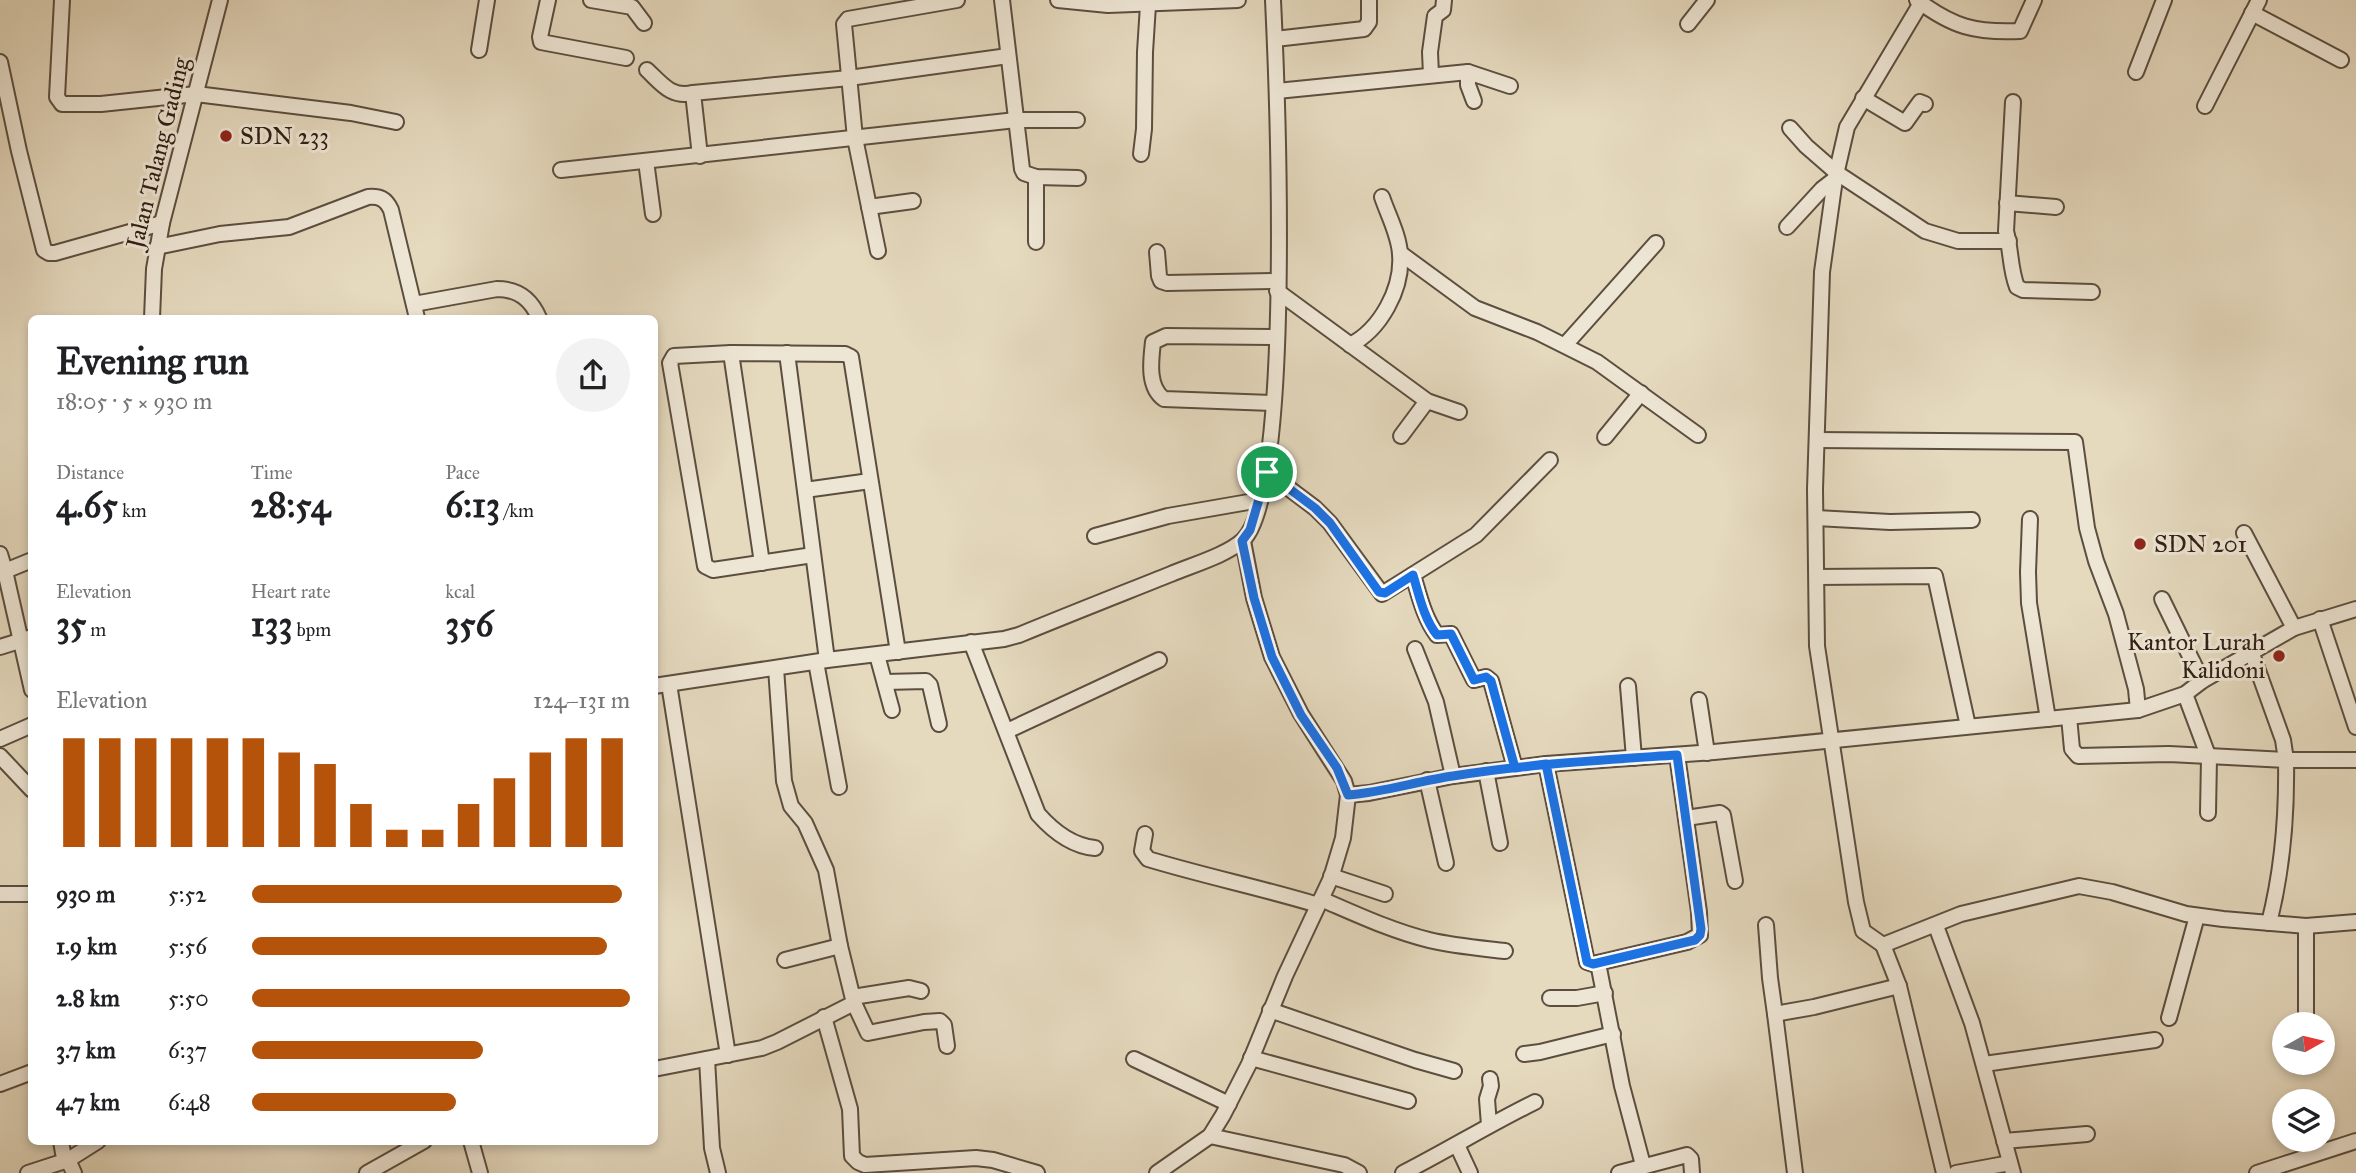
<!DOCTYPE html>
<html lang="en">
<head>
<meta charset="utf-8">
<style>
  body { margin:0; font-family:"IM FELL Great Primer",serif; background:#f2f2f2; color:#202124; height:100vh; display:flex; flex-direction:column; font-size:26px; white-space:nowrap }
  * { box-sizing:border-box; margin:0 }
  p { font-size:23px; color:#757577 }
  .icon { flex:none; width:38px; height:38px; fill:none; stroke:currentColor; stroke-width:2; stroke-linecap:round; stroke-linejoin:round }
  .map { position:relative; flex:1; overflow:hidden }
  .drawer { position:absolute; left:28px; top:315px; width:630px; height:830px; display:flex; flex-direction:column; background:#fff; border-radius:10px; box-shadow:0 4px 10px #0003 }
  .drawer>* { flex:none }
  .needle { width:46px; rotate:82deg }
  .buttons { position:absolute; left:2272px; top:1012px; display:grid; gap:14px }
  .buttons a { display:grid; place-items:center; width:63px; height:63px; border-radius:50%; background:#fff; box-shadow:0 4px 10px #0003; font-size:35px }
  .pin { position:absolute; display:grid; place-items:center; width:60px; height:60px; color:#fff; margin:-30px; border:4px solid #fff; border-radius:50%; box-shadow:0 2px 7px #0007 }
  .round { display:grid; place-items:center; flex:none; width:74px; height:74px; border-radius:37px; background:#f2f2f2 }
  .summary { display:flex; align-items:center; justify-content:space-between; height:119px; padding:0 28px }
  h1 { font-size:38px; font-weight:700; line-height:52px }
  .metrics { display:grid; grid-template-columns:repeat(3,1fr); gap:10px; height:119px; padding:7px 28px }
  .metrics div { display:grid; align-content:center }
  .metrics b { font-size:35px; font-weight:700 }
  .metrics small { font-size:19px; font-weight:400 }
  .metrics p { font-size:19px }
  .chart { height:196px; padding:14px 28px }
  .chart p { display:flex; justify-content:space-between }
  .chart svg { width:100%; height:126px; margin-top:7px; stroke:#b45309; stroke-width:6 }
  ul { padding:0 28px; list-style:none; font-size:23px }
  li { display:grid; grid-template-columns:112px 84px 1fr; align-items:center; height:52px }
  li i { height:18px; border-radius:9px; background:#b45309 }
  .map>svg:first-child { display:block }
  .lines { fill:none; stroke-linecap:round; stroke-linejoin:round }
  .minor-casing { stroke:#5c4e3f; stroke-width:18 }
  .minor { stroke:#eee6d5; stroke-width:14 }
  .route-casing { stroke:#fff; stroke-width:14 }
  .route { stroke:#1a73e8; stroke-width:9 }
  .poi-dot { fill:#8f2418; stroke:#eee6d5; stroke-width:2.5 }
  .labels { text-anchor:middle; stroke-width:6; stroke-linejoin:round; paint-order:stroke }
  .poi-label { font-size:24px; fill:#2f2015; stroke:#eee6d5; text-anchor:start }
  .street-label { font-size:24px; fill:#2f2015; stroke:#eee6d5 }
</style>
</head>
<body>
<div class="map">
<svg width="2356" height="1173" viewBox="0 0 2356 1173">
  <rect width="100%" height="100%" fill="#e5d9be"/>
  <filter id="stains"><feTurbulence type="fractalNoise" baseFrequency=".00286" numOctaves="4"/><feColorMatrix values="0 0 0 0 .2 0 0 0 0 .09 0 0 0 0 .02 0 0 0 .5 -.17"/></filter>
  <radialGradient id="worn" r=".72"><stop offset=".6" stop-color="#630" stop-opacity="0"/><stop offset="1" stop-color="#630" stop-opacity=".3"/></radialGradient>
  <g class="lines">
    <defs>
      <g id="minor">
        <path d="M 62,0 L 57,97 L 62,104 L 101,104 L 196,94 L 351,113 L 396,122"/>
        <path d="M 548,0 L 540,37 L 541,42 L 626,58"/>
        <path d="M 591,0 L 632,7 L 644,23"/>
        <path d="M 1002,0 L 1022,169 L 1024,173 L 1036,177 L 1078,178"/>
        <path d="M 1058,0 L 1108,5 L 1238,0"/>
        <path d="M 1917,0 C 1953,27 1975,33 2020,31 L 2034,0"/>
        <path d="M 1921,3 L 1847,127 L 1835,179 L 1822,272 L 1815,489 L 1817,646 L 1856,902 L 1863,931 L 1883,945 L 1961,914 L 2079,886 L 2112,892 L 2186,914 L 2223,919 L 2306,926 L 2356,922"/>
        <path d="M 2252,13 L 2341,60"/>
        <path d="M 1688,24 L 1707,0"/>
        <path d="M 1275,39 L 1364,29 L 1369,22 L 1369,0"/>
        <path d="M 479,50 L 487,0"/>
        <path d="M 0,62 L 19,151 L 44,250 L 49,253 L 55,253 L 162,223"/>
        <path d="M 647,70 C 662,84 671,98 693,93"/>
        <path d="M 1468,72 L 1468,85 L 1474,101"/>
        <path d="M 2136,72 L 2164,0"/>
        <path d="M 1431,75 L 1430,52 L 1435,16 L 1443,10 L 1444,0"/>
        <path d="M 1277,91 L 1468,72 L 1510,86"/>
        <path d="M 1863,98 L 1905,123 L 1920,102 L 1925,104"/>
        <path d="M 2013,102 L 2006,231 C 2011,249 2010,270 2017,287 L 2023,290 L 2092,292"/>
        <path d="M 2205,106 L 2259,0"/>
        <path d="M 1790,128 L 1806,146 L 1837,173 L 1925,231 L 1958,241 L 2009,241"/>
        <path d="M 1141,154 L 1144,129 L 1145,52 L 1148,5"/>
        <path d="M 700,156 L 693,93 L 849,78 L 1008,56"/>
        <path d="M 646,161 L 653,214"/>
        <path d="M 561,170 L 1016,120 L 1077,120"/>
        <path d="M 1036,177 L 1036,242"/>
        <path d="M 2007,203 L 2056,207"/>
        <path d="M 869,207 L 913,201"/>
        <path d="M 1787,227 L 1822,189 L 1835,179"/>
        <path d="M 157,247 L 220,234 L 289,227 L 368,197 C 380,196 386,199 391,210 L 417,318"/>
        <path d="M 878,251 L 855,138 L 844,24 L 848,19 L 957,0"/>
        <path d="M 1157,252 L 1159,276 L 1161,281 L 1167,283 L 1278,281"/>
        <path d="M 1400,253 L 1475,308 L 1537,332 L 1597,362 L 1698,435"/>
        <path d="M 1277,291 L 1427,401 L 1459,412"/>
        <path d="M 414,304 L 497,289 C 518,289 531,299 539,318"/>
        <path d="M 152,318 L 154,269 L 162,223 L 220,0"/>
        <path d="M 1350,345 C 1380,330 1403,289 1400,254 C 1399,235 1388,215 1382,197"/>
        <path d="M 1565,345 L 1656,243"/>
        <path d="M 731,353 L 762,563"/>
        <path d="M 787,353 L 827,660"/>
        <path d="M 1273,403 L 1164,399 C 1147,387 1151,360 1153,342 L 1166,336 L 1276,337"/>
        <path d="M 1401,436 L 1427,401"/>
        <path d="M 1605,437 L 1641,393"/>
        <path d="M 1817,440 L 2075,442 L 2087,528 L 2096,561 L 2116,614 L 2136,689 L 2138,710"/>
        <path d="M 1267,472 L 1315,508 L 1330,523 L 1382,594 L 1476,535 L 1550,460"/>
        <path d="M 805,490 L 870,481"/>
        <path d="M 1816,518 L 1890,522 L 1972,520"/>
        <path d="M 2030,519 L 2028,572 L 2029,603 L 2048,719"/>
        <path d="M 2244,533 L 2294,628"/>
        <path d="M 1095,536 L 1168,516 L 1260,500"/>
        <path d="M 0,554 L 5,571 L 32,560"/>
        <path d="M 813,555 L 713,570 L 705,566 L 670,363 L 674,356 L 731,353 L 845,354 L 851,357 L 898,652"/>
        <path d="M 5,571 L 32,690"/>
        <path d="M 1413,575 C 1419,595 1424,618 1437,635 L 1451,634 L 1474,680 L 1486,677 L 1491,681 L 1515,768"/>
        <path d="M 1817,577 L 1935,576 L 1968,726"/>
        <path d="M 2162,599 L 2202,681"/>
        <path d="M 2320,619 L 2356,727"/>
        <path d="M 971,642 L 1038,814 C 1053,831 1072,846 1095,848"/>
        <path d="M 0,647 L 32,637"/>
        <path d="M 1415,649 L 1436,702 L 1453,776"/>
        <path d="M 2251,651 L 2283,740 L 2286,760 L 2356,760"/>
        <path d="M 877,655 L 892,710"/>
        <path d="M 816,662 L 839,787"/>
        <path d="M 885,682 L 926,681 L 930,685 L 939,724"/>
        <path d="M 669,684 L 728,1055"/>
        <path d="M 654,686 L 827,660 L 1004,639 L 1019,635 C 1070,614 1121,594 1171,574 C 1192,565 1227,555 1243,540 C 1294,492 1277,84 1273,0"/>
        <path d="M 1628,686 L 1634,758"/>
        <path d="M 2185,694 L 2209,758 L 2208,813"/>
        <path d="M 1699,700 L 1707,753"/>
        <path d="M 2069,717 L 2072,749 L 2078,756 L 2169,754 L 2286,760 C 2287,816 2283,868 2269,923"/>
        <path d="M 1007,731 L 1159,660"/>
        <path d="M 0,739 L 32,725"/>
        <path d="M 0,756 L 32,790"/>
        <path d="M 1546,764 L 1587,962 L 1593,964 L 1687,942 L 1700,935 L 1699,912 L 1677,755"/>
        <path d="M 1486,771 L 1500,843"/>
        <path d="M 1427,780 L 1446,863"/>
        <path d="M 1348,795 L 1369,793 L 1453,776 L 1546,764 L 1714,752 L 2138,710 L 2185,694 L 2202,681 L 2294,628 L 2356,609"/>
        <path d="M 1686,818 L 1720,813 L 1723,815 L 1735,881"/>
        <path d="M 1145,834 L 1142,851 L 1148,859 C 1204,876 1262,888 1318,905"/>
        <path d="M 1331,876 L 1385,894"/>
        <path d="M 0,894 L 32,894"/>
        <path d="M 1321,899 C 1356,914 1392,931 1429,940 C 1454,946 1479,948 1505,951"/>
        <path d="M 1766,925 L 1770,978 L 1775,1014 L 1814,1007 L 1899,986"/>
        <path d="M 1936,926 L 1972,1023 L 2013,1173"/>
        <path d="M 1883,945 L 1899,986 L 1944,1173"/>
        <path d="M 785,960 L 840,946"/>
        <path d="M 1598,963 L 1622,1086 L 1643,1165"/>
        <path d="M 853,997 L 909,988 L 921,991"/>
        <path d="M 1550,998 L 1577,998 L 1605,993"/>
        <path d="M 854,1003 L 868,1033 L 924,1022 L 940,1021 L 944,1025 L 947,1046"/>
        <path d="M 1270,1010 L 1415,1060 L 1454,1071"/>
        <path d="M 1775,1014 L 1795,1173"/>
        <path d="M 824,1017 L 850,1109 L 852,1156 L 858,1162 L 865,1165 L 976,1158 L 993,1160 L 1037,1173"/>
        <path d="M 2169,1018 L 2197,916"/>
        <path d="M 2306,1024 L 2306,926"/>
        <path d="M 1524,1054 L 1540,1052 L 1613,1034"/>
        <path d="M 1251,1058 L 1408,1101"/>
        <path d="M 707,1059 L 712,1148 L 718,1173"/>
        <path d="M 1134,1059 L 1229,1104"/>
        <path d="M 1984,1064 L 2155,1040"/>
        <path d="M 654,1069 L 762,1048 L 777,1042 L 854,1003 L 840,946 L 826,870 L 805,823 L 791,806 L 784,781 L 776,668"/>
        <path d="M 0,1084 L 32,1072"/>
        <path d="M 1489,1125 L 1487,1099 L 1491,1086 L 1490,1079"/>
        <path d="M 1210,1136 L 1344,1165 L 1359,1173"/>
        <path d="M 471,1141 L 480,1173"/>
        <path d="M 2004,1141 L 2087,1134"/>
        <path d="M 1457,1145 L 1470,1173"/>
        <path d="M 28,1173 L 68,1160 L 63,1153 L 61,1141"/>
        <path d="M 74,1173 L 68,1160 L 98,1141"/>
        <path d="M 367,1173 L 424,1141"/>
        <path d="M 1157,1173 L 1210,1136 L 1223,1115 L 1249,1064 L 1285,976 L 1331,878 L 1343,838 L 1348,795 L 1344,781 L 1301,714 L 1272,657 L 1254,598 L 1243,541"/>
        <path d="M 1403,1173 C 1448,1150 1490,1124 1535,1102"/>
        <path d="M 1619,1173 L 1687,1155 L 1691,1159 L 1692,1173"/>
        <path d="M 1956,1173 L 2010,1163"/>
        <path d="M 2257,1173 L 2356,1141"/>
      </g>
    </defs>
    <use href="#minor" class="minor-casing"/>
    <use href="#minor" class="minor"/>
  </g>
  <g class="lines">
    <defs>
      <path id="route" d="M 1267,472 L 1250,530 L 1242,541 L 1254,598 L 1272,657 L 1301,715 L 1337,768 L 1348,795 C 1384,792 1418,781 1453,776 C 1527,764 1602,760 1677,755 L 1701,929 L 1700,935 L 1695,940 L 1593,964 L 1587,962 L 1546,764 L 1515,768 L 1491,681 L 1486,677 L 1474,680 L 1451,634 L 1437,635 C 1424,619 1419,595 1413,575 L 1385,593 L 1379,592 L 1330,523 L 1315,508 L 1267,472"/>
    </defs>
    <use href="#route" class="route-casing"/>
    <use href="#route" class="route"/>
  </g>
  <g class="poi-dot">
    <circle cx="226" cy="136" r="7"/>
    <circle cx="2140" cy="544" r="7"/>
    <circle cx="2279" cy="656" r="7"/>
  </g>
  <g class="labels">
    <g class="poi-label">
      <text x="240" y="144">SDN 233</text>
      <text x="2154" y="552">SDN 201</text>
      <text x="2265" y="650" text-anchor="end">Kantor Lurah<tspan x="2265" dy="28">Kalidoni</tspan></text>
    </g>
    <g class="street-label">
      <text transform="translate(158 153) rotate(-76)" y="8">Jalan Talang Gading</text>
    </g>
  </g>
  <rect width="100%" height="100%" filter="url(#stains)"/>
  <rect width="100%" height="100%" fill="url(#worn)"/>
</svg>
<div class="buttons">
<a><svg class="needle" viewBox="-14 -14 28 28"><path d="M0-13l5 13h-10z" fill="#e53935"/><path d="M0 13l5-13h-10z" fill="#757577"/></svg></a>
<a><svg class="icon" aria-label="layers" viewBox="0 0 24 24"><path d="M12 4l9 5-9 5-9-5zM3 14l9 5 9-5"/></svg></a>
</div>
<div class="pin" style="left:1267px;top:472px;background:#1e9e55"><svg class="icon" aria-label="arrive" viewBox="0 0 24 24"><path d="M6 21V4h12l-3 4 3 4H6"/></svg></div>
<section class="drawer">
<div class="summary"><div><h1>Evening run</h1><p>18:05 · 5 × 930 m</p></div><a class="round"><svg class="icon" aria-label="share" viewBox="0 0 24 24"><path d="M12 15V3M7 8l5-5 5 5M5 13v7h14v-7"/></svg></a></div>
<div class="metrics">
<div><p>Distance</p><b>4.65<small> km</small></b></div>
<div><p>Time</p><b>28:54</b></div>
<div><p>Pace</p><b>6:13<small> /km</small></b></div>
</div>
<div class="metrics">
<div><p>Elevation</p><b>35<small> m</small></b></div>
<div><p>Heart rate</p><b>133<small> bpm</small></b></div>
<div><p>kcal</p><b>356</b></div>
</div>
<div class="chart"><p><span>Elevation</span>124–131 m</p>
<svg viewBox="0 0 160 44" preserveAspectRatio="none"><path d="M5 44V6M15 44V6M25 44V6M35 44V6M45 44V6M55 44V6M65 44V11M75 44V15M85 44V29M95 44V38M105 44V38M115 44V29M125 44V20M135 44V11M145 44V6M155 44V6"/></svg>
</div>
<ul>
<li><b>930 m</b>5:52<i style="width:98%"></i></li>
<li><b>1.9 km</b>5:56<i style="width:94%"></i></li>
<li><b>2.8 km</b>5:50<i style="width:100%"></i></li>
<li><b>3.7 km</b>6:37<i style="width:61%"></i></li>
<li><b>4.7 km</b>6:48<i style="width:54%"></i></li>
</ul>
</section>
</div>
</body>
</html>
